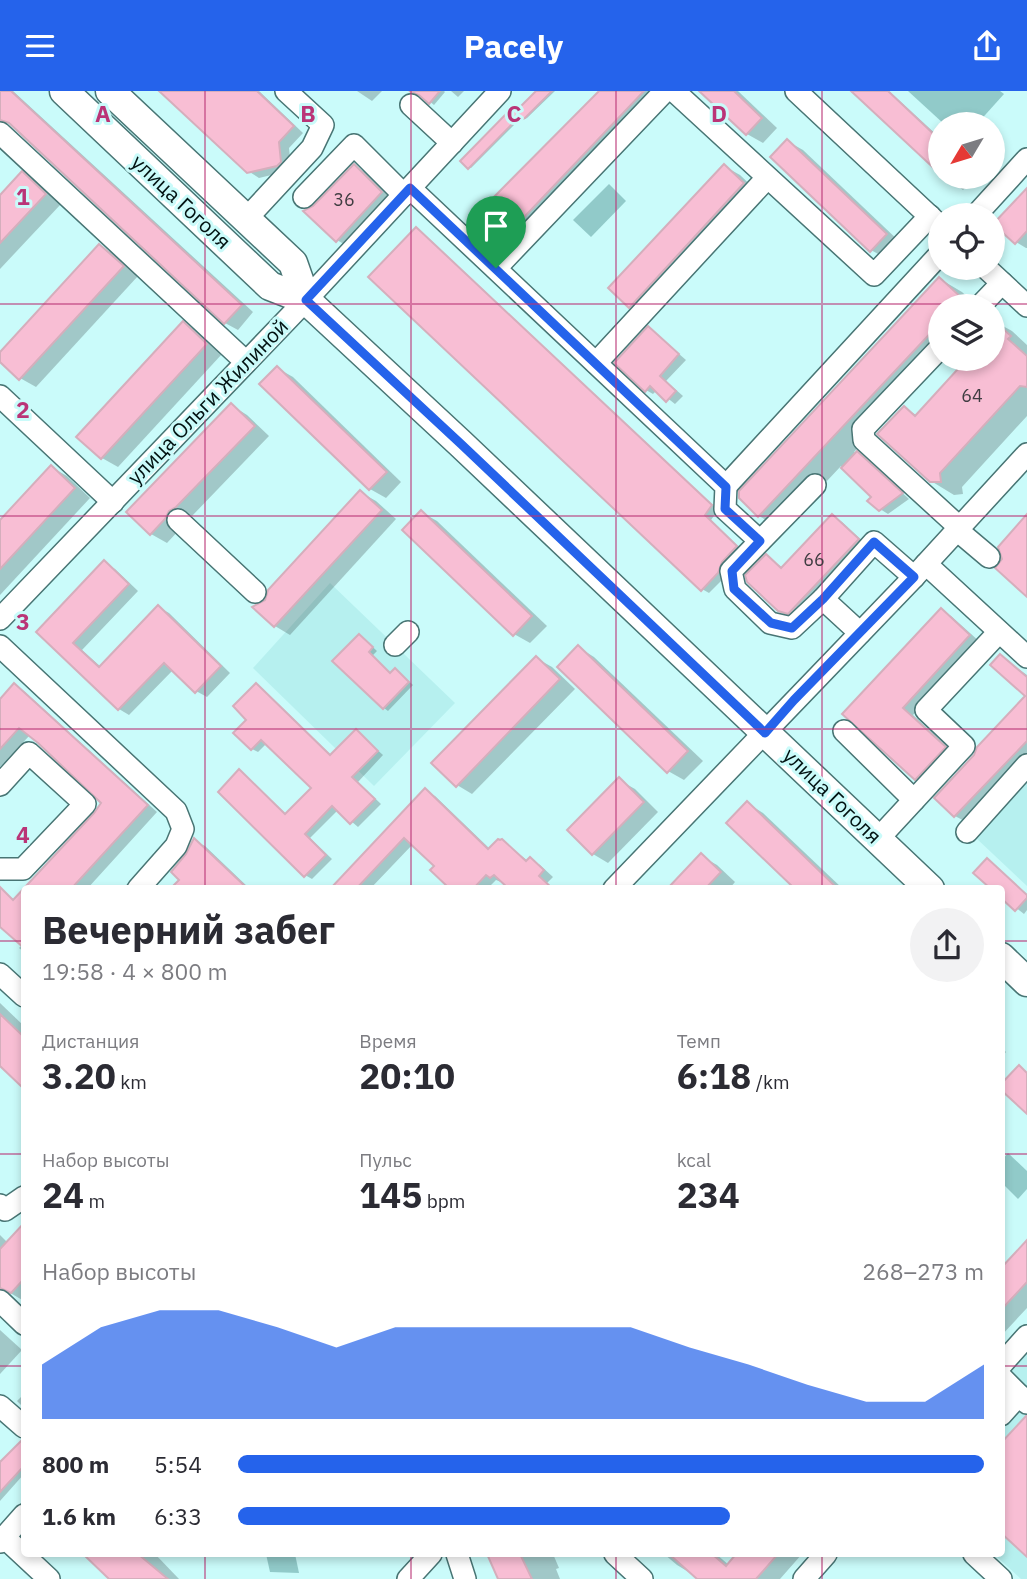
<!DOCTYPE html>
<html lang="ru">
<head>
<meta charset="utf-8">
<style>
  body { margin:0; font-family:"IBM Plex Sans",sans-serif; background:#f2f2f3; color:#2b2b33; height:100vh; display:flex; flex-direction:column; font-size:26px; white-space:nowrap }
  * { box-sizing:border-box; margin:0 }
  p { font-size:23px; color:#7c7c81 }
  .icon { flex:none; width:38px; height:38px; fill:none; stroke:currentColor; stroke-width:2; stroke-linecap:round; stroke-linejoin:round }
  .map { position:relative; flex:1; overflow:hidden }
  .panel { position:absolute; left:21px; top:794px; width:984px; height:672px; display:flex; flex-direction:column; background:#fff; border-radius:7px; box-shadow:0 4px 10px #0003 }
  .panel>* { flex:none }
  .needle { width:46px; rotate:232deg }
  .fabs { position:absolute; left:928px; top:21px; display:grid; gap:14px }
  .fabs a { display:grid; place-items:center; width:77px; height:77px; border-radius:50%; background:#fff; box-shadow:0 4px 10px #0003; font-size:35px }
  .pin { position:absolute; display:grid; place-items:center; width:60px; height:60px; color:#fff; margin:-72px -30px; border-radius:50% 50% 50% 0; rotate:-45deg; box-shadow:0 0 7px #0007 }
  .pin .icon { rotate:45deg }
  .round { display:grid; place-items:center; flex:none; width:74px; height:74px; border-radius:37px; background:#f2f2f3 }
  .headline { display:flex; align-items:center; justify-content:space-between; height:119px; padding:0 21px }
  h1 { font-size:38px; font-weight:700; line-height:52px }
  .stats { display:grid; grid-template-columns:repeat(3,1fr); gap:10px; height:119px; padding:7px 21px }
  .stats div { display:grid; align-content:center }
  .stats b { font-size:35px; font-weight:700 }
  .stats small { font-size:19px; font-weight:400 }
  .stats p { font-size:19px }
  .chart { height:196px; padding:14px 21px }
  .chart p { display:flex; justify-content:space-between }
  .chart svg { width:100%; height:126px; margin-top:7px; fill:#2563eb; opacity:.7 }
  ul { padding:0 21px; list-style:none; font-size:23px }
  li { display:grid; grid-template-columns:112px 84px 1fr; align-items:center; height:52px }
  li i { height:18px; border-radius:9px; background:#2563eb }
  header { display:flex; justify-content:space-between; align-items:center; height:91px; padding:0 21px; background:#2563eb; color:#fff; font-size:32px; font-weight:700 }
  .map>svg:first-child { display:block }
  .built { fill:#b6f0ef }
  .green { fill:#91cac9 }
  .shadow { fill:#0003 }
  .building { fill:#f8bed4; stroke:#d5aebc; stroke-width:2 }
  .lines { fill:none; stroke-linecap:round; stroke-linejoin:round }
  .minor-casing { stroke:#487574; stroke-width:24 }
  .major-casing { stroke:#487574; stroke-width:31 }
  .minor { stroke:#fff; stroke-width:21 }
  .major { stroke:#fff; stroke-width:28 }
  .route-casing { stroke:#fff; stroke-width:14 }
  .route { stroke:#2563eb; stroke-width:9 }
  .grid { fill:none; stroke:#ba3477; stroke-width:2; stroke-opacity:0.55 }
  .labels { text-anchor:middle; stroke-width:6; stroke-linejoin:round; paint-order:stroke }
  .number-label { font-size:18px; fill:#403d42 }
  .street-label { font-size:21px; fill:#021212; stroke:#cafbfa }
  .grid-label { font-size:23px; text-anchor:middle; font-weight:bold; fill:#ba3477; stroke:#cafbfa; stroke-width:6; stroke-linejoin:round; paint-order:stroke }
</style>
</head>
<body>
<header><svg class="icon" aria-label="menu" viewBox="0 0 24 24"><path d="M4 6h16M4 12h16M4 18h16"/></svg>Pacely<svg class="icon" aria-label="share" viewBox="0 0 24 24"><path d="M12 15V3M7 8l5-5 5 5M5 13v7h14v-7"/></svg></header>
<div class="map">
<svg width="1027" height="1488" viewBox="0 0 1027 1488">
  <rect width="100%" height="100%" fill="#cafbfa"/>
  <g class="built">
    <path d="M 330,492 L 455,612 L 374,695 L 253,577 Z"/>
    <path d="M 1027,692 L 1027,795 L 976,747 Z"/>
    <path d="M 1027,1260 L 1027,1488 L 1021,1488 L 994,1463 L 1001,1463 L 1001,1287 Z"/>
  </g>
  <g class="green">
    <path d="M 908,0 L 1000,0 L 1004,3 L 977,33 L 944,33 Z"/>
    <path d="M 609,93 L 626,110 L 591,146 L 573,129 Z"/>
    <path d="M 1008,1062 L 1027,1080 L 1027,1098 L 1018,1108 L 1001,1091 L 1001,1070 Z"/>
    <path d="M 266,1463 L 295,1463 L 299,1482 L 270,1481 Z"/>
  </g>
  <g class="shadow">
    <path d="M 0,0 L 13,0 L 253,221 L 238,239 L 225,232 L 16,36 L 0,28 Z"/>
    <path d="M 162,0 L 259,0 L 303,42 L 289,57 L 291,77 L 288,80 L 259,87 L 248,80 Z"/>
    <path d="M 357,0 L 382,0 L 372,10 Z"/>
    <path d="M 417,0 L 444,0 L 445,1 L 434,14 Z"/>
    <path d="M 451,0 L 464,0 L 458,6 Z"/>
    <path d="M 539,0 L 555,0 L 527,27 L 515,33 L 471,77 L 469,76 Z"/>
    <path d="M 601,0 L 664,0 L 672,8 L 532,155 L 509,142 L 485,118 Z"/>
    <path d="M 702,0 L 738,0 L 777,37 L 763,52 L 747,43 Z"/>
    <path d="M 854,0 L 889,0 L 940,47 L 940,81 Z"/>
    <path d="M 787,50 L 803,59 L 901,152 L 887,168 L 871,159 Z"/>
    <path d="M 354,75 L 365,81 L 392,108 L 347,155 L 337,149 L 315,117 Z"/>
    <path d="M 724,75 L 740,84 L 759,102 L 645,224 L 630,215 Z"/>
    <path d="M 22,82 L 38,91 L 61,113 L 0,178 L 0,106 Z"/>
    <path d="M 945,86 L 976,86 L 963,99 Z"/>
    <path d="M 1027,99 L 1027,157 L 1026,157 L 1016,151 Z"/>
    <path d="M 416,138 L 423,142 L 718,419 L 711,429 L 743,460 L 725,486 L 709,502 L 702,498 Z"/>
    <path d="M 100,155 L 116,164 L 138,185 L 36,296 L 20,287 L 0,268 L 0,263 Z"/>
    <path d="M 940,188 L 962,201 L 977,215 L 940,215 L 941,268 L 854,361 L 864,367 L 909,408 L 888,423 L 880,418 L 874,406 L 841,375 L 782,438 L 759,425 Z"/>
    <path d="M 992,229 L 1012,240 L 1027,254 L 1027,325 L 962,396 L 963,403 L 954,404 L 931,390 L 904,317 L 918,325 L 969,268 L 992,268 Z"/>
    <path d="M 183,232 L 199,241 L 222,263 L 118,376 L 102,367 Z"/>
    <path d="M 649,237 L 686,269 L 666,290 L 683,305 L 675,313 L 657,299 L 653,303 L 646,299 Z"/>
    <path d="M 277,277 L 293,286 L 401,391 L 386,407 L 370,398 L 262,293 Z"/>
    <path d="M 231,314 L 247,324 L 269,345 L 192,425 L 185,428 L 181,437 L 167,452 L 151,443 Z"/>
    <path d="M 51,376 L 67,385 L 90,407 L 0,504 L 0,432 Z"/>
    <path d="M 360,401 L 376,410 L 396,428 L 290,544 L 275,535 L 266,511 Z"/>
    <path d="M 421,421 L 437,430 L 547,535 L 530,552 L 514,543 Z"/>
    <path d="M 832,425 L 842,431 L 868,455 L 790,526 L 779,519 L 766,465 L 783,477 Z"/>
    <path d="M 104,472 L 115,478 L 138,500 L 82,559 L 101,576 L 158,516 L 169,522 L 230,582 L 207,606 L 196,600 L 174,578 L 129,624 L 119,618 L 38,541 Z"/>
    <path d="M 941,519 L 951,525 L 980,551 L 913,624 L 955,663 L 926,693 L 916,687 L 845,622 Z"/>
    <path d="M 364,548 L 377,560 L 372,565 L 391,583 L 400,582 L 413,594 L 388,620 L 384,617 Z"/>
    <path d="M 578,556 L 594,566 L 703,670 L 684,689 L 668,680 Z"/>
    <path d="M 1000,565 L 1027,584 L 1027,604 Z"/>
    <path d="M 536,567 L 552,576 L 575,598 L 472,703 L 457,694 Z"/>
    <path d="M 15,594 L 25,601 L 157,721 L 87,798 L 25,798 L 103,712 L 30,644 L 0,676 L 0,610 Z"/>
    <path d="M 256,594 L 263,598 L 332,665 L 356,640 L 383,664 L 358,691 L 381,713 L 358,736 L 338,719 L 310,747 L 332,768 L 312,788 L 305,784 L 240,680 L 287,724 L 313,697 L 267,652 L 258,661 L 252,658 L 249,629 Z"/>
    <path d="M 1027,606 L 1027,673 L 970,733 L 955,725 Z"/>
    <path d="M 619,689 L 635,698 L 658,721 L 608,772 L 593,763 Z"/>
    <path d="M 425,700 L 435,705 L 490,758 L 502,750 L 528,770 L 530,768 L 540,774 L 553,786 L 547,792 L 554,798 L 511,798 L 502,790 L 501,791 L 496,789 L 487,798 L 453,798 L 436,775 L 413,753 L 370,798 L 332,798 Z"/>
    <path d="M 747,712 L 763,722 L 843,798 L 798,798 Z"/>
    <path d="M 195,750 L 205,755 L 250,798 L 173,798 L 181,789 L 188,764 Z"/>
    <path d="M 701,765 L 717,774 L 735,791 L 729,798 L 669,798 Z"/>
    <path d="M 987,769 L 1027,803 L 1027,819 L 1024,823 L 1001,805 L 1001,798 L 994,798 Z"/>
    <path d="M 24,799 L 24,861 L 19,857 L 23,853 L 0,833 L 0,809 L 5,803 L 15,809 Z"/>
    <path d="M 0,912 L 24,935 L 24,995 L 0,972 Z"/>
    <path d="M 1001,956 L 1006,961 L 1001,967 Z"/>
    <path d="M 24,1135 L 24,1210 L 0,1196 L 0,1144 L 8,1152 Z"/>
    <path d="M 1027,1152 L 1027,1217 L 1001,1245 L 1001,1180 Z"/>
    <path d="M 0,1239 L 22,1259 L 0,1283 Z"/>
    <path d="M 24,1303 L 24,1317 L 17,1310 Z"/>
    <path d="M 22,1351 L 24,1352 L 24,1383 L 0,1410 L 0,1369 L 2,1371 Z"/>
    <path d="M 85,1463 L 155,1463 L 179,1488 L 112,1488 Z"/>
    <path d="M 489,1463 L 553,1463 L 559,1477 L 556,1478 L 560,1488 L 500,1488 Z"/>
    <path d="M 664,1463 L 716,1463 L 729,1474 L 739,1463 L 802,1463 L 780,1488 L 700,1488 L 677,1474 Z"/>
  </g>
  <g class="building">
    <path d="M 0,0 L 11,0 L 242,214 L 224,233 L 9,32 L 0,29 Z"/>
    <path d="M 159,0 L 257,0 L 294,35 L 279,51 L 281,71 L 277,75 L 247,82 Z"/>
    <path d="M 409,0 L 440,0 L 429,13 L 419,4 Z"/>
    <path d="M 536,0 L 552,0 L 525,27 L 513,32 L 468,78 L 460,70 L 506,23 L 515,17 L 517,19 Z"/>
    <path d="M 599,0 L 644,0 L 508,143 L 482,118 Z"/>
    <path d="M 699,0 L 734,0 L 762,27 L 746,44 Z"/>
    <path d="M 851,0 L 888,0 L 940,49 L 940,83 Z"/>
    <path d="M 787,48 L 887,143 L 870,161 L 770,66 Z"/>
    <path d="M 354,73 L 382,101 L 336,151 L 303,120 L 313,115 Z"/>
    <path d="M 724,73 L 744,92 L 629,217 L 608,197 Z"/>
    <path d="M 22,80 L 46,103 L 0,152 L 0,104 Z"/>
    <path d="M 1027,97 L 1027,140 L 1015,153 L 993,133 Z"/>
    <path d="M 416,136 L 712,414 L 705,424 L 737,455 L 722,471 L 718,482 L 701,500 L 368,186 Z"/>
    <path d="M 99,153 L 124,175 L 19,289 L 0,271 L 0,261 Z"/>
    <path d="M 939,186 L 963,208 L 956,215 L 940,215 L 940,232 L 758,426 L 739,407 L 739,400 Z"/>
    <path d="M 992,228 L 1011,245 L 1008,248 L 1027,265 L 1027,296 L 1020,295 L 940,382 L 941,391 L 930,391 L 877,343 L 904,315 L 915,325 L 967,268 L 992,268 Z"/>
    <path d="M 183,230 L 207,253 L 101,368 L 76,346 Z"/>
    <path d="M 648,235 L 679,263 L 660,285 L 676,300 L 666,311 L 650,295 L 645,301 L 614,272 Z"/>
    <path d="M 277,275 L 387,381 L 369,399 L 259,293 Z"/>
    <path d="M 231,312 L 255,335 L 176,416 L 169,420 L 165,428 L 150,444 L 126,421 Z"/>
    <path d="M 857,360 L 903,402 L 879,420 L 867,410 L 871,406 L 841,377 Z"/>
    <path d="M 51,374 L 75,397 L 0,478 L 0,429 Z"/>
    <path d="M 360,399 L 382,419 L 274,536 L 252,516 L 265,509 L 268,499 Z"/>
    <path d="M 421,419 L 532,525 L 513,545 L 402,439 Z"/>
    <path d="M 832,423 L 859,448 L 788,523 L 778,520 L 747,491 L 745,484 L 766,463 L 781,477 Z"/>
    <path d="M 1027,423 L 1027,506 L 995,477 L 1002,468 L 998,456 Z"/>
    <path d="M 104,469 L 129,493 L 73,552 L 99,576 L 158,514 L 221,575 L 195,602 L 164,572 L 118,619 L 36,541 Z"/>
    <path d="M 941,517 L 970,544 L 903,617 L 946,656 L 915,689 L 842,623 Z"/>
    <path d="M 359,543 L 373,556 L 369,561 L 390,582 L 395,577 L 409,591 L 383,618 L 332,570 Z"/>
    <path d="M 578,554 L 688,660 L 667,682 L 557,576 Z"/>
    <path d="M 1000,563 L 1027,586 L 1027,650 L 954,726 L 934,707 L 974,664 L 977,656 L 1025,605 L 990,574 Z"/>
    <path d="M 536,565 L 560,588 L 456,696 L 431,672 Z"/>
    <path d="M 14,592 L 148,714 L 71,798 L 24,798 L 24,857 L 0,836 L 0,796 L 13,809 L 94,722 L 101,712 L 38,652 L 19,637 L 0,658 L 0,608 Z"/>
    <path d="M 256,592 L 330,664 L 356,638 L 378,660 L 352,686 L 375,708 L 350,733 L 332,715 L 305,743 L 326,764 L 304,786 L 218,701 L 239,678 L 285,723 L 311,697 L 261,649 L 251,659 L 233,642 L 246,629 L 233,615 Z"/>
    <path d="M 619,686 L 644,711 L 592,764 L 567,739 Z"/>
    <path d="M 425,697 L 488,758 L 498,748 L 500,749 L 502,748 L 526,770 L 530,766 L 544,779 L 539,785 L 553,798 L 509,798 L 494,784 L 490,787 L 486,784 L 473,798 L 450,798 L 430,779 L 434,775 L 404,747 L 356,798 L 330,798 Z"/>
    <path d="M 747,710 L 838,798 L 795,798 L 726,732 Z"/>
    <path d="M 194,747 L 248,798 L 170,798 L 179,789 L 171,781 L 186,763 Z"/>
    <path d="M 701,762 L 721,781 L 705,798 L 667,798 Z"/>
    <path d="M 987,767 L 1027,804 L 1027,807 L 1015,820 L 1001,807 L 1001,798 L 991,798 L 973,782 Z"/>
    <path d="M 0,923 L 24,946 L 24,998 L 0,975 Z"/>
    <path d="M 1019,974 L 1027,982 L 1027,1023 L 1001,999 L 1001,993 Z"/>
    <path d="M 24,1132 L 24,1188 L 11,1202 L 0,1197 L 0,1158 Z"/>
    <path d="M 1027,1149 L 1027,1191 L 1001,1219 L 1001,1177 Z"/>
    <path d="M 1026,1325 L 1027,1325 L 1027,1466 L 1001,1442 L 1001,1352 Z"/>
    <path d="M 22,1349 L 24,1349 L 24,1375 L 0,1401 L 0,1371 Z"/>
    <path d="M 83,1463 L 138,1463 L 168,1488 L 109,1488 Z"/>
    <path d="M 487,1463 L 520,1463 L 532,1488 L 498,1488 Z"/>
    <path d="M 669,1463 L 712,1463 L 726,1475 L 736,1463 L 778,1463 L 756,1488 L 697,1488 Z"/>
  </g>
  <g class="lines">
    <defs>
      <g id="minor">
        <path d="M 674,0 L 874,184 L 930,125"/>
        <path d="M 796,0 L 938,133"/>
        <path d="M 411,14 L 452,52"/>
        <path d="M 0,42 L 246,271"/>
        <path d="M 410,97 L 726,395 L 725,418 L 760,450"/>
        <path d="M 304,106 L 354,54 L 404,104"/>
        <path d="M 976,124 L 1027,68"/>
        <path d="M 247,127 L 312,57 L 323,34 L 286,0"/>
        <path d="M 496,177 L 665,0"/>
        <path d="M 986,177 L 1027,215"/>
        <path d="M 980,215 L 1002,192"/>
        <path d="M 940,257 L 863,338 L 864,349 L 959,436"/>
        <path d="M 596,272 L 767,87"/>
        <path d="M 0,305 L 113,411"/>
        <path d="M 815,394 L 731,480 L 735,498 L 770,532 L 792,537 L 823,508 L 860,542"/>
        <path d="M 726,395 L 940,163"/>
        <path d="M 178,429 L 255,501"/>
        <path d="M 957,439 L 989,466"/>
        <path d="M 926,473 L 1027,566"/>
        <path d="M 823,508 L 874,451 L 914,486"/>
        <path d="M 0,528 L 306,209 L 500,0"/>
        <path d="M 395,554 L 408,541"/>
        <path d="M 0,555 L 176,720 L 183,738 L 176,755 L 138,798"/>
        <path d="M 844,640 L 914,709"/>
        <path d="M 0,694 L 29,662 L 85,713 L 23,778 L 0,778"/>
        <path d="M 967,741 L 1027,674"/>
        <path d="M 878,748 L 964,655 L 926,619 L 999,541"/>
        <path d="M 614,798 L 914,486 L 1027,363"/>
        <path d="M 0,883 L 24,905"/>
        <path d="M 0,1114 L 5,1119 L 24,1106"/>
        <path d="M 0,1210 L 24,1233"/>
        <path d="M 1001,1274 L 1027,1245"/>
        <path d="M 1001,1286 L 1027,1312"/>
        <path d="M 0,1315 L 24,1336"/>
        <path d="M 1001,1324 L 1019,1304"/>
        <path d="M 4,1446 L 49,1488"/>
        <path d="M 0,1451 L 24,1424"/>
        <path d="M 457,1463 L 465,1488"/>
        <path d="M 615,1463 L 642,1488"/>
        <path d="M 974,1463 L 1001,1488"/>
        <path d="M 408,1488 L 431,1463"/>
        <path d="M 804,1488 L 826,1463"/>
      </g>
      <g id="major">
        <path d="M 64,0 L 270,195 L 306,209 L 461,353 L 930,798"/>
        <path d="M 110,0 L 293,172 L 306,209"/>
        <path d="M 1001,866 L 1027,891"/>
      </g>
    </defs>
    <use href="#minor" class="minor-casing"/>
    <use href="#major" class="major-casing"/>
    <use href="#minor" class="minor"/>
    <use href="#major" class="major"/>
  </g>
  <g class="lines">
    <defs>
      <path id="route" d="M 410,97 L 726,396 L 725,418 L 760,450 L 732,480 L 734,498 L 771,532 L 792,537 L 823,508 L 874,451 L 914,486 L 794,609 L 765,642 L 461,353 L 306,209 Z"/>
    </defs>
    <use href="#route" class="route-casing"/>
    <use href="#route" class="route"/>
  </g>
  <path class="grid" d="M 205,0 L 205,798M 411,0 L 411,798M 616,0 L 616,798M 822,0 L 822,798M 0,213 L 1027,213M 0,425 L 1027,425M 0,638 L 1027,638M 0,850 L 24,850M 1001,850 L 1027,850M 0,1063 L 24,1063M 1001,1063 L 1027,1063M 0,1275 L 24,1275M 1001,1275 L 1027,1275M 205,1463 L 205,1488M 411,1463 L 411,1488M 616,1463 L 616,1488M 822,1463 L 822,1488"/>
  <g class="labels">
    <g class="number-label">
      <text x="344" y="115">36</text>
      <text x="972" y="311">64</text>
      <text x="814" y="475">66</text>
    </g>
    <g class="street-label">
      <text transform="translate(181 111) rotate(43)" y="7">улица Гоголя</text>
      <text transform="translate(208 311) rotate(-46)" y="7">улица Ольги Жилиной</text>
      <text transform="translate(832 705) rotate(44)" y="7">улица Гоголя</text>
    </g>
  </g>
  <g class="grid-label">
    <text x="103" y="31">A</text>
    <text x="308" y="31">B</text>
    <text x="514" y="31">C</text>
    <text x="719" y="31">D</text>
    <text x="23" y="114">1</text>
    <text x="23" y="327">2</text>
    <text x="23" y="539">3</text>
    <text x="23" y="752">4</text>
  </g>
</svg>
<div class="fabs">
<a><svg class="needle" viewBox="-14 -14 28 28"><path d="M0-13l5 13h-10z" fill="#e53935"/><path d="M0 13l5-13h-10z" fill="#7c7c81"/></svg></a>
<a><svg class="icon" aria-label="locate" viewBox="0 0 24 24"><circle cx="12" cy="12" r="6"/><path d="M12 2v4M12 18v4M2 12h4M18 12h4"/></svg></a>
<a><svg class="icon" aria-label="layers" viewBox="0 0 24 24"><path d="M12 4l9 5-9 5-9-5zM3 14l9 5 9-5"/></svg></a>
</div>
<div class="pin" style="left:496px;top:177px;background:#1e9e55"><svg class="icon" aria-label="arrive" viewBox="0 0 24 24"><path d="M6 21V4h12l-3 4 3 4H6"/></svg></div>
<section class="panel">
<div class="headline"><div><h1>Вечерний забег</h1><p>19:58 · 4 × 800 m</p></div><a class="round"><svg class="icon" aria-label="share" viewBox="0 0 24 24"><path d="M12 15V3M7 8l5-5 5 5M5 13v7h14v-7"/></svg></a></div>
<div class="stats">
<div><p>Дистанция</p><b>3.20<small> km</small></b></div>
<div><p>Время</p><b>20:10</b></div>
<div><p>Темп</p><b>6:18<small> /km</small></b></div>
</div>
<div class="stats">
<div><p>Набор высоты</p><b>24<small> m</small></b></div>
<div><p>Пульс</p><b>145<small> bpm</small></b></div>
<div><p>kcal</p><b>234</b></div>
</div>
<div class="chart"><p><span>Набор высоты</span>268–273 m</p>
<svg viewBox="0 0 160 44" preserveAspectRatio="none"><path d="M0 44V25L10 12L20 6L30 6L40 12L50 19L60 12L70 12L80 12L90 12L100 12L110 19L120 25L130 32L140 38L150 38L160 25V44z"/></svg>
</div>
<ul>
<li><b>800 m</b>5:54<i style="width:100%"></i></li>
<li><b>1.6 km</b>6:33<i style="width:66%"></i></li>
</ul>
</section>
</div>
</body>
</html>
